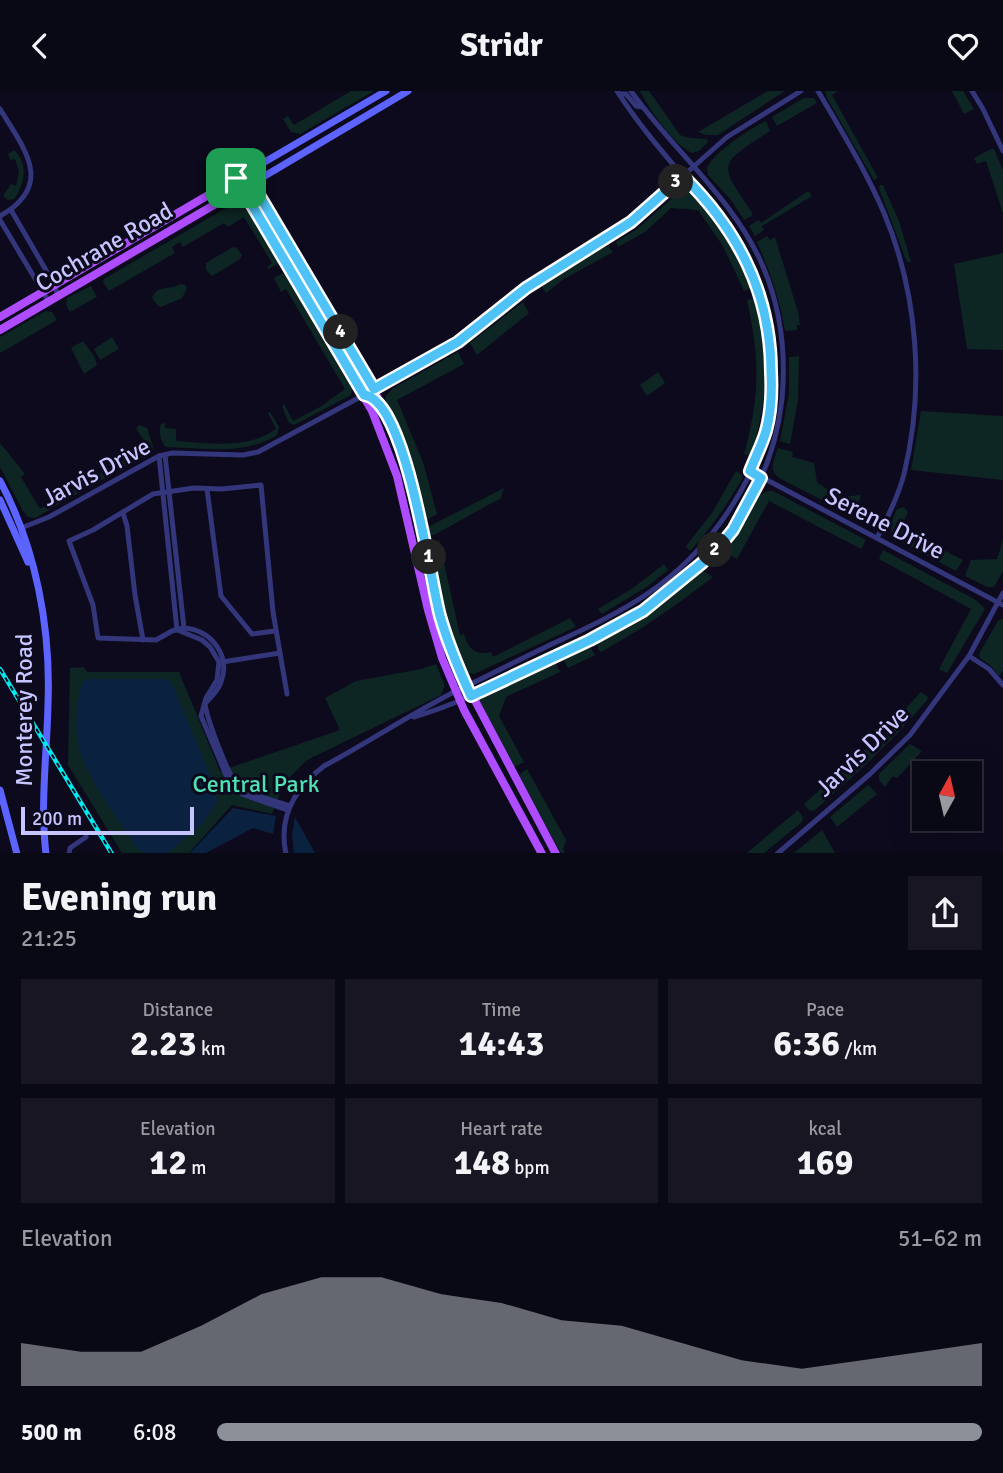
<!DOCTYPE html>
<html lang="en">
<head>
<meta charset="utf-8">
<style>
  body { margin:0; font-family:Signika,sans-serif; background:#171622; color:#f1f3f6; height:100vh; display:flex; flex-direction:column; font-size:26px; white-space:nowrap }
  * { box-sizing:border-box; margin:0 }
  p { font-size:23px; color:#999aa0 }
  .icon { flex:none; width:38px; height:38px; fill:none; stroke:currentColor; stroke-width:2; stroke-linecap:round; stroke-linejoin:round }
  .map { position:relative; height:762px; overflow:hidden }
  .panel { display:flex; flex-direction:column; background:#090815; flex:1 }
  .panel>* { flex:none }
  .needle { width:46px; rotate:8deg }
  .fabs { position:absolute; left:912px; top:670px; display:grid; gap:14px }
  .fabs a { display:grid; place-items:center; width:70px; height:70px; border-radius:0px; background:#090815; box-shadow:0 7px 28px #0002,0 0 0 2px #292934; font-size:35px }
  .scale { position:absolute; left:21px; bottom:18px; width:173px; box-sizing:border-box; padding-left:7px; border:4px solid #c7c5ff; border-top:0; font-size:19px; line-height:24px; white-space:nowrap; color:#c7c5ff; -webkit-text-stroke:5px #0c0a1c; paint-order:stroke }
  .pin { position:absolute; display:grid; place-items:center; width:60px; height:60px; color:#fff; margin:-30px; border-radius:14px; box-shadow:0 4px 10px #0006 }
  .km { position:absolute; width:35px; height:35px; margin:-18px; border-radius:50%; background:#222; color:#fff; font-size:19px; line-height:35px; text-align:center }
  .round { display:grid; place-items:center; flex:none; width:74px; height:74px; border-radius:0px; background:#171622 }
  .overview { display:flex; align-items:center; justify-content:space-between; height:119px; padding:0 21px }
  h1 { font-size:38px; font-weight:700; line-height:52px }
  .metrics { display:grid; grid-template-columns:repeat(3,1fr); gap:10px; height:119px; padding:7px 21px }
  .metrics div { display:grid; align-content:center; border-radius:0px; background:#171622; text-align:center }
  .metrics b { font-size:35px; font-weight:700 }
  .metrics small { font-size:19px; font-weight:400 }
  .metrics p { font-size:19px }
  .chart { height:196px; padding:14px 21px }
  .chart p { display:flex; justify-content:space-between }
  .chart svg { width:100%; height:126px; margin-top:7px; fill:#8c9099; opacity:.7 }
  ul { padding:0 21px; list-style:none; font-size:23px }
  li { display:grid; grid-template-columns:112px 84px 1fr; align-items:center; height:52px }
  li i { height:18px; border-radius:9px; background:#8c9099 }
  header { display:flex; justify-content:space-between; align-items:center; height:91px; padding:0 21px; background:#090815; font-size:32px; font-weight:700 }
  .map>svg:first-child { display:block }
  .green { fill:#0d2623 }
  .water { fill:#0a2240 }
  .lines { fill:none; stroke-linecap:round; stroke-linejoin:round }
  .street { stroke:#34367c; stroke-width:5 }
  .secondary { stroke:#5c63ff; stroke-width:7 }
  .primary { stroke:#af4cff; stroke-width:8 }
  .rail-casing { stroke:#00e9f0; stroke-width:4.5 }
  .rail { stroke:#0c0a1c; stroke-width:2; stroke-dasharray:5; stroke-linecap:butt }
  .route-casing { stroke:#fff; stroke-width:14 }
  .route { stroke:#4fc3f7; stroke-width:9 }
  .labels { text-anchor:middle; stroke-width:6; stroke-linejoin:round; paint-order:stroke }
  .street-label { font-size:24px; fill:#c7c5ff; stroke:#0c0a1c }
  .park-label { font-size:24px; fill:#4fe1b2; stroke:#0c0a1c }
</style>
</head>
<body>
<header><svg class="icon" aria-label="back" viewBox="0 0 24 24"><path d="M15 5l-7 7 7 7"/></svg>Stridr<svg class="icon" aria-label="heart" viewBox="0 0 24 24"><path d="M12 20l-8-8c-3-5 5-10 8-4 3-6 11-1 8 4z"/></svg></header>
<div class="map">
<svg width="1003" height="763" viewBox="0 0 1003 763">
  <rect width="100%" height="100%" fill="#0c0a1c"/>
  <g class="green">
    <path d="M 351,0 L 374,0 L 300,43 L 291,41 L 283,28 L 288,25 L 294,34 Z"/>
    <path d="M 640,0 L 649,0 L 680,44 C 689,48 698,47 707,48 L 708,51 L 699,60 L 692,62 C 674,54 649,18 640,0 Z"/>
    <path d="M 768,0 L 785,0 L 718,44 L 706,44 L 698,41 Z"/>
    <path d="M 825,0 L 838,0 L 832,4 L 878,87 L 874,89 L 827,7 Z"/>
    <path d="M 952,0 L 963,0 L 974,18 L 964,23 Z"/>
    <path d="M 804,7 L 814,7 L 817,12 L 777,35 L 772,26 Z"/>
    <path d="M 766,30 L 770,40 C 720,73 716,70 752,121 L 752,125 L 744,129 L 731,109 L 708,84 L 707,76 C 716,60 749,38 766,30 Z"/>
    <path d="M 991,58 L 994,58 L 1003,80 L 1003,122 L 986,70 L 977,73 L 974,67 Z"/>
    <path d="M 14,59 C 29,73 25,93 14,108 L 8,109 L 3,105 L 11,93 L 16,95 L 19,80 L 15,68 L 10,69 L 8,63 Z"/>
    <path d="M 880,94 L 883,94 L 899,130 L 911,171 L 908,171 L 906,169 L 879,97 Z"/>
    <path d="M 684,97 L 690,99 C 707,116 753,174 750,198 L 744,200 L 723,155 L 698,119 L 671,117 L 645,141 L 618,156 L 616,151 L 637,138 Z"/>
    <path d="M 808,100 L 812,105 L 762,135 L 764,139 L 755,145 L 749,135 L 759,129 L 761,132 Z"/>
    <path d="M 239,111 L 248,115 L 279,168 L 278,173 L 268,178 L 267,176 L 272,172 L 244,126 L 228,136 L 224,132 L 183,156 L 180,151 L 172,156 L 175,162 L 109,200 L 103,191 L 104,188 L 233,113 Z"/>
    <path d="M 767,145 L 770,149 L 775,146 L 798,221 L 800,234 L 797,234 L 797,239 L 785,240 C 780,208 770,181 757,151 Z"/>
    <path d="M 608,155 L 613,161 L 564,188 L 546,202 L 542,196 C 552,180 590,163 608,155 Z"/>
    <path d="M 236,156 L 242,164 L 240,168 L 212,185 L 206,179 L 206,172 L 231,157 Z"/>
    <path d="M 1003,162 L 1003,259 L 967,258 L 954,173 Z"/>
    <path d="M 283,182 L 288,183 L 353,295 L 351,304 L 294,334 L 289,332 L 282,315 L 284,313 L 293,330 L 320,316 L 345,298 L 286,198 L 281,201 L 274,187 Z"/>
    <path d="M 181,193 L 185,194 L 187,197 L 182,207 L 161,216 L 158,215 L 152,207 C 156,194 171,199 181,193 Z"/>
    <path d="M 91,195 L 97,206 L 70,221 L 66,214 L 67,207 Z"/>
    <path d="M 750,208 L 755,209 C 773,260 766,314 751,365 L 744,363 C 760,306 760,267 747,210 Z"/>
    <path d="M 523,211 L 529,222 L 477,264 L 470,252 Z"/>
    <path d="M 46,220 L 52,221 L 57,229 L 0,262 L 0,246 Z"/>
    <path d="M 112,246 L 119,258 L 100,269 L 94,258 Z"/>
    <path d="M 83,250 L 94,265 L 97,274 L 84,283 L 71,257 Z"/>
    <path d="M 458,261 L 464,273 L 397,309 L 423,371 L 437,423 L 425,430 L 408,368 L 385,312 L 386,305 L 392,298 Z"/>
    <path d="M 799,265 L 798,309 L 790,353 L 780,350 L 789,302 L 789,266 Z"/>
    <path d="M 658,281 L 665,292 L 647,305 L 640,294 Z"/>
    <path d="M 921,320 L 1003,325 L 1003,389 L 911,379 Z"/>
    <path d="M 270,321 L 279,336 L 277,344 C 244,365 205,357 166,356 C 161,352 158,340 161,333 L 165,332 L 165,337 L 176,338 L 176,350 C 209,352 247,359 276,338 L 268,322 Z"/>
    <path d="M 139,334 L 147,337 L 153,356 L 152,360 L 35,427 L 28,426 L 23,420 L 0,376 L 0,352 L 25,383 L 21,386 L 40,418 L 147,355 L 136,337 Z"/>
    <path d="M 778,357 L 793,361 L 792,366 L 814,372 L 817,391 L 838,406 L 861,404 L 858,414 L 861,416 L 853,425 L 779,387 C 768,378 774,369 778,357 Z"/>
    <path d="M 736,380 L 742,384 L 742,388 C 727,414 711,437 691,459 L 688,459 L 686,455 L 712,422 Z"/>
    <path d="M 504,397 L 501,407 L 434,444 L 430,444 L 427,440 L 428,436 Z"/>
    <path d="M 768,400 L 773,400 L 866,449 L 861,458 L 769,410 L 737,468 L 721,460 L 736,444 L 760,404 Z"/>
    <path d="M 904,416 L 908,421 L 901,437 L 963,469 L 956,480 L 894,447 C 887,437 893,428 897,418 Z"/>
    <path d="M 439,449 L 460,544 L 464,543 C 468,558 476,565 491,561 L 493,566 L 570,527 L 576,536 L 474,583 L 464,581 C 448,539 438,498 429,454 Z"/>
    <path d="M 1003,449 L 1003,480 L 994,496 L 987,496 L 965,485 L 971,469 L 997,468 Z"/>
    <path d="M 883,459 L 976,509 L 985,518 L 947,582 L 939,578 L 971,518 L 879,468 Z"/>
    <path d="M 664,473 L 668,479 L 648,495 L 602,523 L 598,518 L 633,497 Z"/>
    <path d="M 703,480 L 713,486 C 677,514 641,539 601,561 L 598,558 L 598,552 L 602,549 L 635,532 Z"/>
    <path d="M 1003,527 L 1003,579 L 999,585 L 991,575 L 980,567 L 979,563 L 998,530 Z"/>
    <path d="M 587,556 L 591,557 L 595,564 L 568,577 L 563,568 Z"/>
    <path d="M 555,571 L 560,581 L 506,606 L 499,625 L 524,671 L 513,677 L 480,615 L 480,609 L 485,604 Z"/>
    <path d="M 436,573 L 445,595 L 441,604 L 307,669 L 285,691 L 272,723 L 232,714 L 189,762 L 122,762 L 68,674 L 70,577 L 84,576 L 87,581 L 179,581 L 220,680 L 340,639 L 325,607 L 356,590 L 421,578 Z"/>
    <path d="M 921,601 L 928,606 L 927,609 C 893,650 855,684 815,719 L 810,720 L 804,713 L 882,644 Z"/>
    <path d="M 910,653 L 922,660 L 897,687 L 893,685 L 885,696 L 879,689 L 879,683 Z"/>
    <path d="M 527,678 L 566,749 L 563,758 L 565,762 L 561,762 L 518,685 Z"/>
    <path d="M 868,694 L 877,703 L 837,736 L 830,726 Z"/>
    <path d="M 798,719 L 803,726 L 802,731 L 764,762 L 747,762 Z"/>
    <path d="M 822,739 L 835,762 L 794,762 Z"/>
  </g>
  <g class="water">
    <path d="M 92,588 L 163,588 L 170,590 L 173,595 L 207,677 L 218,710 L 202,733 L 167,762 L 147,762 L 138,759 C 121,731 89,691 80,660 C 74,641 76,609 83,590 Z"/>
    <path d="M 233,717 L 276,725 L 273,743 L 253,737 L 206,762 L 190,762 Z"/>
    <path d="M 295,726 L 315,762 L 294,762 L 292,743 Z"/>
  </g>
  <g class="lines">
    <g class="street">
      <path d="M 818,0 C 841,39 866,80 884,122 C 918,203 925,298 904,383 C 898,406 887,427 877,447"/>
      <path d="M 972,0 L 983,18 L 1003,60"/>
      <path d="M 619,3 L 626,3 L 636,15 L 642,16"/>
      <path d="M 0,18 C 25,59 55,94 0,125"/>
      <path d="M 11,119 L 54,193 L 58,205"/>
      <path d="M 0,129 L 49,211"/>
      <path d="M 358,294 L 374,298 L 458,251 L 526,197 L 631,131 L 727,46 L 801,0"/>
      <path d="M 165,364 L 184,537 C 211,539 231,564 221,591 C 218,601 211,605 205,613 C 207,627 228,686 238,694 C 252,705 273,709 290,715"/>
      <path d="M 159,365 L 177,539"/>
      <path d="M 750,380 L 1003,514"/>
      <path d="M 207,398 L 221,505 L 252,543 L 275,540"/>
      <path d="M 123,422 L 127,435 L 135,504 L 143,549"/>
      <path d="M 21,437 L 49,426 L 159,365 L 172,362 L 243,364 L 258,361 L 364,304 L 370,305 L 378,312"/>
      <path d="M 184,537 L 172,540 L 156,549 L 98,547 L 93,514 L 69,450 L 93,439 L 153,403 L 194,397 L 222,398 L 261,394 L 273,521 L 287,603"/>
      <path d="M 180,540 L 202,549 L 210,556 L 219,571 L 217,589 L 206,607 L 201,625 L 229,691 L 242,703 L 287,719"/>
      <path d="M 969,565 L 989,578 L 1003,594"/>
      <path d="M 222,571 L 280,562"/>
      <path d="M 414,626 C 458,613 500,592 541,573 C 575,556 609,541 640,522 C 718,473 772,400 782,308 C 786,264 781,219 764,178 C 736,109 673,60 631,0"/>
      <path d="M 69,763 L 70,757 L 86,746"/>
      <path d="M 286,763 C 278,726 295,697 324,675 C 369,651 412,622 458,599 C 488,585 518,569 548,555 C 582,539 616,524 647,503 C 702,466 749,403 766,339 C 782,282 768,215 743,163 C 728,132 704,109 682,84 C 659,57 636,30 617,0"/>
      <path d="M 777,763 L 870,683 L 910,644 L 969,565 L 1003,502"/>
    </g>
    <g class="secondary">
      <path d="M 246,82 L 386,0"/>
      <path d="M 236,87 L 243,97 L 253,92 L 408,0"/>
      <path d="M 0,390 C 36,457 51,537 48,613 C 47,663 40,712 46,763"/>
      <path d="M 0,409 L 28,471"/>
      <path d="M 0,699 L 17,763"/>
    </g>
    <g class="primary">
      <path d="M 0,226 L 246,82 L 374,298 L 411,388 L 440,522 L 462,585 L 556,763"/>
      <path d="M 0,239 L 243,97 L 372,320 L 397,385 L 428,519 L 442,567 L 464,619 L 542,763"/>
    </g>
    <defs>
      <path id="rail" d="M 0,578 L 112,763"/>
    </defs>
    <use href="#rail" class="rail-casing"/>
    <use href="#rail" class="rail"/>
  </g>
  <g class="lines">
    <defs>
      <path id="route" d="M 246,82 L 374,298 L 458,251 L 526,197 L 631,131 L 683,85 C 738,139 771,202 771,281 C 772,300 771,322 766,340 C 762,354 755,367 750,380 L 761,387 L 733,439 L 724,450 L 702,472 L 643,520 L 590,549 L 471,605 C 459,579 448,553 440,525 C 430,488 406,308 364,304 L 236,87 Z"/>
    </defs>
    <use href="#route" class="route-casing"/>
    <use href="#route" class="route"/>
  </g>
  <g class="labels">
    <g class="street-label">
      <text transform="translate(104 156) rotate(-30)" y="8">Cochrane Road</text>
      <text transform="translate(96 381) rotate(-28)" y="8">Jarvis Drive</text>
      <text transform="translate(885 432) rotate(27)" y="8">Serene Drive</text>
      <text transform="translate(24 619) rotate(-90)" y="8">Monterey Road</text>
      <text transform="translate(862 660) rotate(-44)" y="8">Jarvis Drive</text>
    </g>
    <g class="park-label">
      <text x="256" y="701">Central Park</text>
    </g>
  </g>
</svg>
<div class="fabs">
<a><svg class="needle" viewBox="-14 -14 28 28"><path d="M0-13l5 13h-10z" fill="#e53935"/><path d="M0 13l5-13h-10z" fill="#999aa0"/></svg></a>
</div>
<div class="scale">200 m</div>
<div class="pin" style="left:236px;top:87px;background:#1e9e55"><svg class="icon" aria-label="arrive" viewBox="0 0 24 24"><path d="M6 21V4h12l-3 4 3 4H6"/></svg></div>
<b class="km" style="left:429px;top:466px">1</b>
<b class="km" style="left:715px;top:459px">2</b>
<b class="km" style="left:676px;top:91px">3</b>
<b class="km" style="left:341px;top:241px">4</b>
</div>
<section class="panel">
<div class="overview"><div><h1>Evening run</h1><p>21:25</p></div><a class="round"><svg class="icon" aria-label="share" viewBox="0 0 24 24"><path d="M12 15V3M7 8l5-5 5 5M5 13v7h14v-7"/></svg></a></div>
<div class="metrics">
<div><p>Distance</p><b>2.23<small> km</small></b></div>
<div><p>Time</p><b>14:43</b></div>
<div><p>Pace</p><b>6:36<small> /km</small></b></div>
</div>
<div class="metrics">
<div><p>Elevation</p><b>12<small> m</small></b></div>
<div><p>Heart rate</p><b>148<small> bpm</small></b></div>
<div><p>kcal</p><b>169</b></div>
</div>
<div class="chart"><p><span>Elevation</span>51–62 m</p>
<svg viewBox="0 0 160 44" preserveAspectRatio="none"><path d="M0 44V29L10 32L20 32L30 23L40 12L50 6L60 6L70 12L80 15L90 21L100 23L110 29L120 35L130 38L140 35L150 32L160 29V44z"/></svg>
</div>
<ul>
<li><b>500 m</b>6:08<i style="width:100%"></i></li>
</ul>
</section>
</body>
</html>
